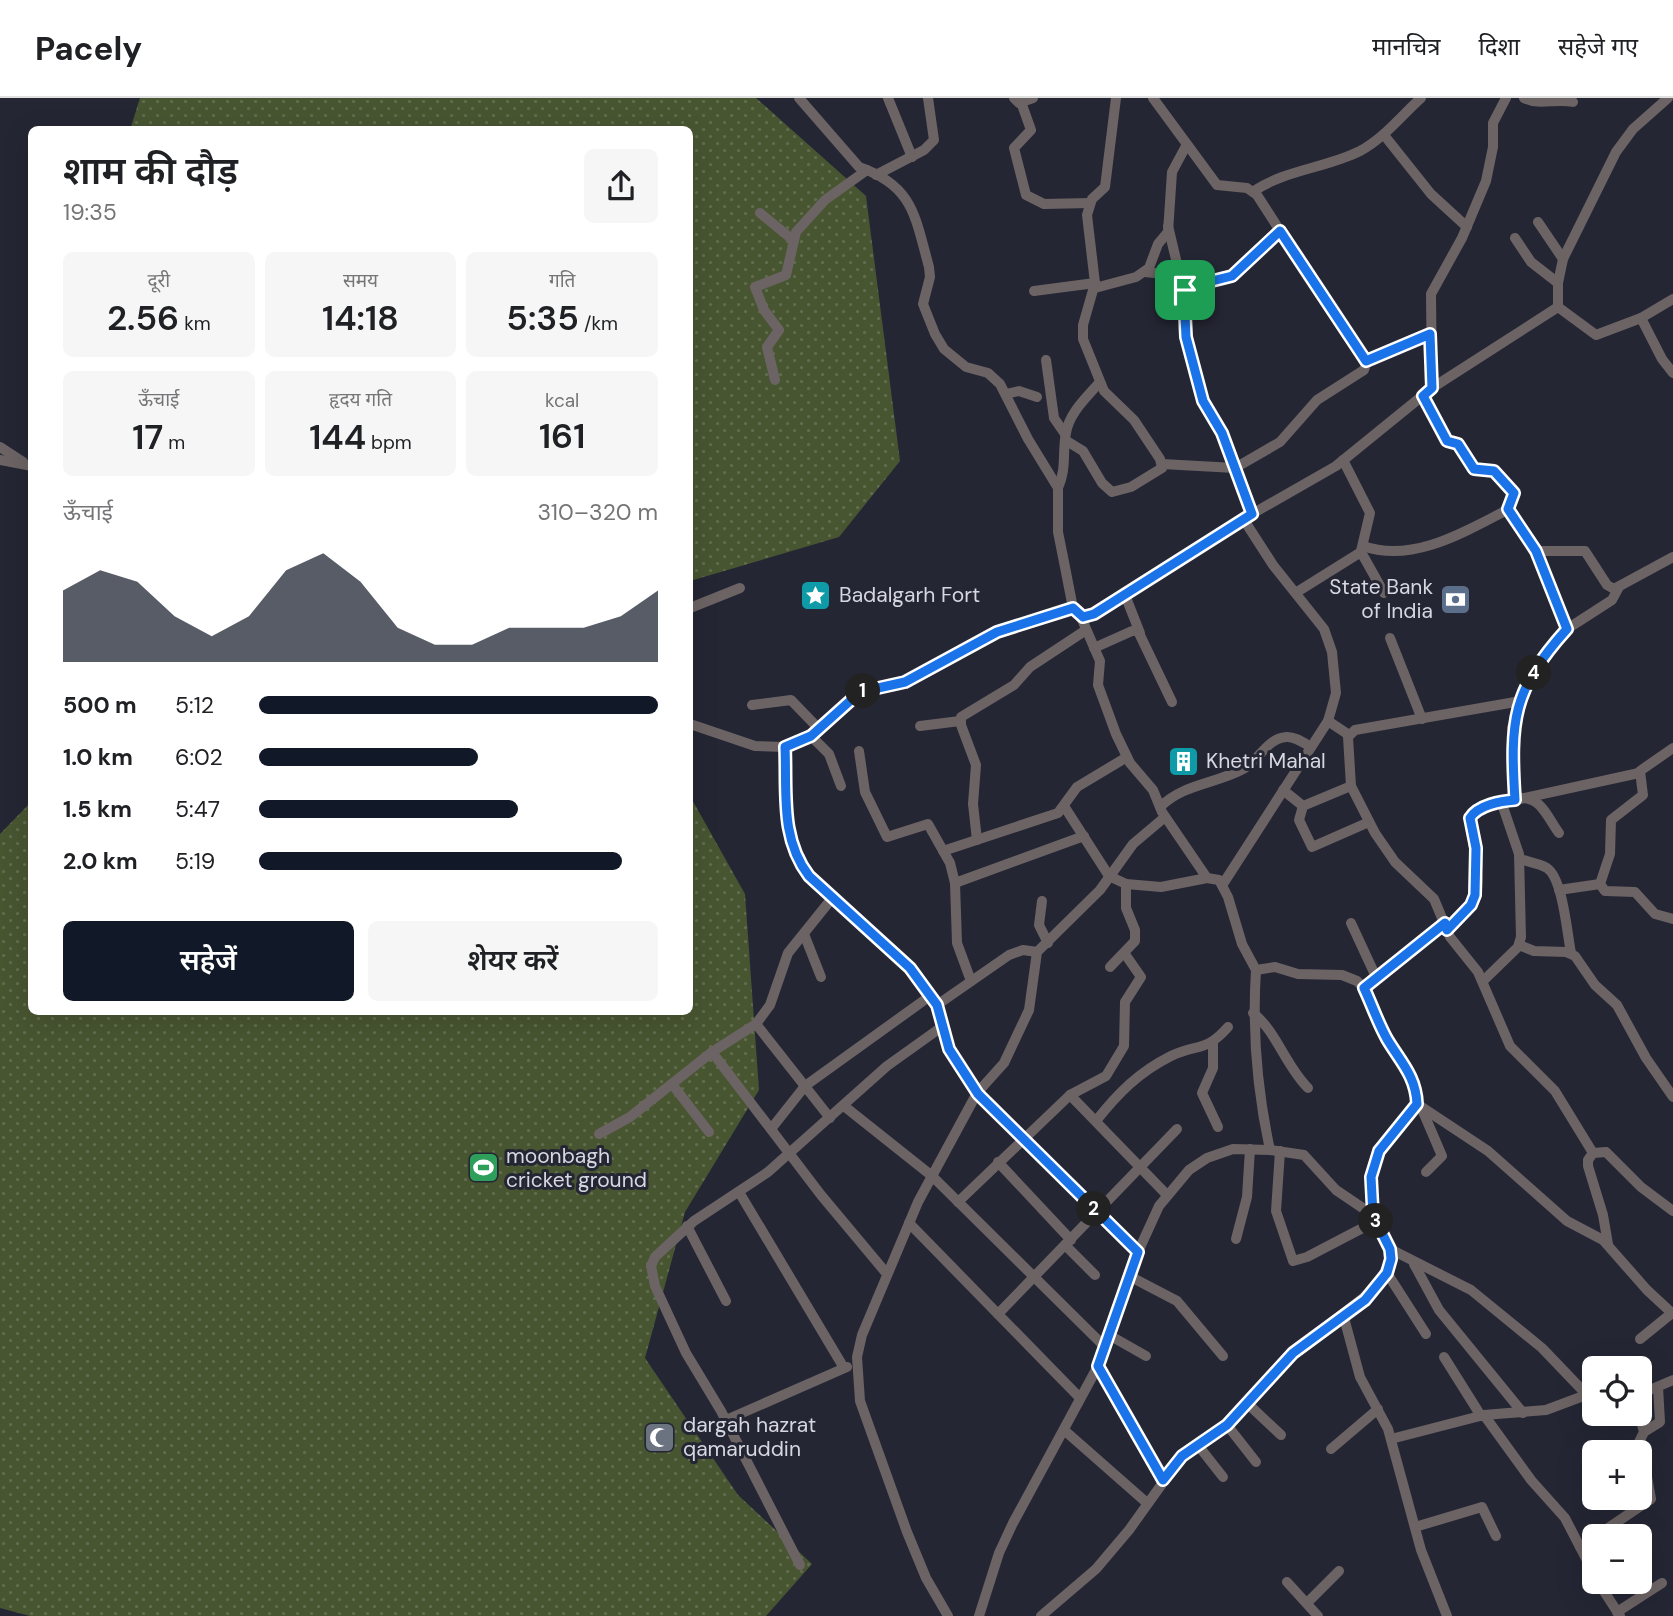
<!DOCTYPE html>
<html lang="hi">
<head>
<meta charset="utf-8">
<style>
  body { margin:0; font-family:"DM Sans","Noto Sans Devanagari",sans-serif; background:#f6f6f6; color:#202124; height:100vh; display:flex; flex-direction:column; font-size:26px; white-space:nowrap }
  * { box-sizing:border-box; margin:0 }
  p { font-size:23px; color:#757577 }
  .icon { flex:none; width:38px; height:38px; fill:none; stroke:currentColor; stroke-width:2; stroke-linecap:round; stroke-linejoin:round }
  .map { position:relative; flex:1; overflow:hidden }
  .details { position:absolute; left:28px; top:28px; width:665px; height:889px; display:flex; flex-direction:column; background:#fff; border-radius:10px; box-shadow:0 7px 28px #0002 }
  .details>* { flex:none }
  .buttons { position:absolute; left:1582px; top:1258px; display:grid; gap:14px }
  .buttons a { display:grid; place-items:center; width:70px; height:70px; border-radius:10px; background:#fff; box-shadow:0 7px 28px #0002; font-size:35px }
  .pin { position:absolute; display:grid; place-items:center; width:60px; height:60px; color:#fff; margin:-30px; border-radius:14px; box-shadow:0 4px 10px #0006 }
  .km { position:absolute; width:35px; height:35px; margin:-18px; border-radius:50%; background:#222; color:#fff; font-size:19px; line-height:35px; text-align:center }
  .round { display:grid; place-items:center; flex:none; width:74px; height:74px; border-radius:10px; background:#f6f6f6 }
  .head { display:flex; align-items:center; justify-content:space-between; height:119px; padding:0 35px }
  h1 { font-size:38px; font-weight:600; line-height:52px }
  .stats { display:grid; grid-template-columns:repeat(3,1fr); gap:10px; height:119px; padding:7px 35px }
  .stats div { display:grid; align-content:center; border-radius:10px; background:#f6f6f6; text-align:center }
  .stats b { font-size:35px; font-weight:600 }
  .stats small { font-size:19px; font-weight:400 }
  .stats p { font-size:19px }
  .chart { height:196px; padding:14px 35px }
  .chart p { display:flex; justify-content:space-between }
  .chart svg { width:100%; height:126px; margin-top:7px; fill:#111827; opacity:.7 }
  .action { display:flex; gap:14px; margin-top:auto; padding:14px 35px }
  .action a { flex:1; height:80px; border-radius:10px; background:#111827; color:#fff; font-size:28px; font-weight:600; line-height:80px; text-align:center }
  .action a+a { background:#f6f6f6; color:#202124 }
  ul { padding:0 35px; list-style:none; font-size:23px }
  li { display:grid; grid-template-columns:112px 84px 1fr; align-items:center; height:52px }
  li i { height:18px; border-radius:9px; background:#111827 }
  header { display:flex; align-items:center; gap:42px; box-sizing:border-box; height:98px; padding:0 35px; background:#fff; border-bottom:2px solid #e0e0e0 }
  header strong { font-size:33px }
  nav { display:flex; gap:38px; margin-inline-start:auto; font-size:24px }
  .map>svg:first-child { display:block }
  .grass { fill:url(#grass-dots) }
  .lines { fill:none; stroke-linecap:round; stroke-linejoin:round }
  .minor { stroke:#6c6364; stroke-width:10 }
  .route-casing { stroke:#fff; stroke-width:14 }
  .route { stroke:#1a73e8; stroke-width:9 }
  .labels { text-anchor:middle; stroke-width:6; stroke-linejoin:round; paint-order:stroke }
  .poi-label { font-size:21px; fill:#d6d7e1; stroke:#252634; text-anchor:start }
</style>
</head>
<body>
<header>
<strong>Pacely</strong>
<nav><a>मानचित्र</a><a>दिशा</a><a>सहेजे गए</a></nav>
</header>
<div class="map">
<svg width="1673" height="1518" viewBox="0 0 1673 1518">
  <defs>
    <pattern id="grass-dots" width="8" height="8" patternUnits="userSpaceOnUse" patternTransform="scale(1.75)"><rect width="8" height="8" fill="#485531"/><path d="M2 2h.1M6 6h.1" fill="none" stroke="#626d4f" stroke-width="1.8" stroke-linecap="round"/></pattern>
  </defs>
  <rect width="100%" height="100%" fill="#252634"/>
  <g class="grass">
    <path d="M 140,0 L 756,0 L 866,98 L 900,363 L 839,439 L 690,483 L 690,32 L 130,32 Z"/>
    <path d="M 690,698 L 745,796 L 759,992 L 685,1114 L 645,1260 L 738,1397 L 812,1466 L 766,1518 L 30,1518 L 0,1510 L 0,736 L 31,704 L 32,914 L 690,914 Z"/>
  </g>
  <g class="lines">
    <g class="minor">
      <path d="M 799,0 L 859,69 C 914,88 915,119 929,169 L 930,179 L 923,206 L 935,236 L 944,251 L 966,269 L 988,275 L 1000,286 L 1028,341 L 1058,390 L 1058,434 L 1064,464 L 1073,510 L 1083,519 L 1094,516 L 1252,416 L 1336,368 L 1432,290 L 1558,209 L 1596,237 L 1641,220 L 1673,201"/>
      <path d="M 888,0 L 912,59"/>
      <path d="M 1014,0 L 1019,5 L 1033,0"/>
      <path d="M 1153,0 L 1217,87 L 1247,90 L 1257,97 L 1366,266 L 1364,272 L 1317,302 L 1280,344 L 1235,370 L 1162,366"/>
      <path d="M 1524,0 C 1539,8 1557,0 1573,4"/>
      <path d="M 1021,4 L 1031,32 L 1014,50 L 1026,97 L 1044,106 L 1090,105"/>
      <path d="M 1384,37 L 1431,96 L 1467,129"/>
      <path d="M 876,77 L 924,52 L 934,42 L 928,0"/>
      <path d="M 1254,93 C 1285,72 1326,70 1360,53 C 1384,40 1401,18 1421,0"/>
      <path d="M 760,115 L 793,142"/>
      <path d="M 1538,124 L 1563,161"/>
      <path d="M 1168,128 L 1184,195"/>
      <path d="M 1515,140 L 1531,164 L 1558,185"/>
      <path d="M 1145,174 L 1163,176 L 1178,169"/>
      <path d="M 1095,190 L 1136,179 L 1149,170 L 1158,146 L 1168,134 L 1172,74 L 1186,48"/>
      <path d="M 1034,193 L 1095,185"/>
      <path d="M 1558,209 L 1558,185 L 1563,161 L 1616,54 L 1633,31 L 1668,0"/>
      <path d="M 1641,220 L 1662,261 L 1673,275"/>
      <path d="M 1046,262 L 1054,320 L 1065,336"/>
      <path d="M 1366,263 L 1430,236"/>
      <path d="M 775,282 L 767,249 L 779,232 L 764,212 L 755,189 L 786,177 L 796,134 L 825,102 L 867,72"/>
      <path d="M 1432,290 L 1431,196 L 1462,140 L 1486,83 L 1493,49 L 1493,25 L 1506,0"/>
      <path d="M 1006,296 L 1019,293 L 1037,299"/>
      <path d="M 1423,298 L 1447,343 L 1458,346 L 1474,371 L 1494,373 L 1514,395 L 1509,411 L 1536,453 L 1567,531"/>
      <path d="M 1065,342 L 1083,353 L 1102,385 L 1112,394 L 1131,389 L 1162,370 L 1160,361 L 1134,322 L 1104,293 L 1083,241 L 1083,227 L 1095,185 L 1087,117 L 1092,101 L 1105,89 L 1116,0"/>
      <path d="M 0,349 L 23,364"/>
      <path d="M 0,362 L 32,368"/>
      <path d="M 1343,362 L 1370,415 L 1361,453"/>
      <path d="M 1058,390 C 1067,370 1062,355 1066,335 C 1069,315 1087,299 1099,285"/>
      <path d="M 1252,416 L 1222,335 L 1203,303 L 1186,239 L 1184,195 L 1189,189 L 1232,178 L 1280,133"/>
      <path d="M 1363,448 C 1413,466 1466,433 1509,411"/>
      <path d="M 1536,453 L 1585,453 L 1607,487 L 1614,491 L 1673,459"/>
      <path d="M 1619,489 L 1612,502 L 1567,531 L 1530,581 L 1512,630 L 1515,702 L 1639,675"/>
      <path d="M 1297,494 L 1361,454 L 1384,495"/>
      <path d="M 1125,497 L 1140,535"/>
      <path d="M 690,510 L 740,490"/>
      <path d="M 1080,517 L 1100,563 L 1098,587 L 1116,636 L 1130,665 L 1153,692 L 1162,714 L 1207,780"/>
      <path d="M 1390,540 L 1422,621"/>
      <path d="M 1094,550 L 1132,533 L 1138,533 L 1172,604"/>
      <path d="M 1521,603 L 1355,632 L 1348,639 L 1351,688 L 1375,735 L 1395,764 L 1434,801 L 1450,839 L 1478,874 L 1510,948 L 1555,993 L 1593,1055"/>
      <path d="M 752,607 L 791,602 L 820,632"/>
      <path d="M 1328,623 L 1349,637"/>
      <path d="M 690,626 L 755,648 L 785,649 L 811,638 L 860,594 L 905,584 L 997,534 L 1073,510"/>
      <path d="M 920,628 L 960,623"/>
      <path d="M 811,638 L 829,656 L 841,688"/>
      <path d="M 785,649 C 787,688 782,731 800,767 L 910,870 L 937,907 L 949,951 L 977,995 L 1138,1154"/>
      <path d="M 1673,650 L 1640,673 L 1643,697 L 1611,722 L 1610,756 L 1600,786 L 1605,793 L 1635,794 L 1655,816 L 1673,821"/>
      <path d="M 859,653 L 865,694 L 887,739 L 928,726 L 950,765 L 955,785 L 957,845 L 971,883"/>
      <path d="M 1351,688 L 1303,708 L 1299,722 L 1312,749 L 1369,724"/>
      <path d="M 1283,692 L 1303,708"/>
      <path d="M 1160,709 C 1183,686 1215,686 1243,671 C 1259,663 1266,641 1286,639 C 1294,638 1304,645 1311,649"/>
      <path d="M 977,742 L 973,706 L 976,667 L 961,627 L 961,619 L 1014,587 L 1030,569 L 1086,532"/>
      <path d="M 943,753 L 1058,715 L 1077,689 L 1127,659"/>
      <path d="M 1520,761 C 1528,764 1539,765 1547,770 C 1563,781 1567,835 1571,855"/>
      <path d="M 955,785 L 1084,738"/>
      <path d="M 1223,786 L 1328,623 L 1336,595 L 1332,554 L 1324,531 L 1273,467 L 1244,422"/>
      <path d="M 1559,792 L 1600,786"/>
      <path d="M 1042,803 L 1039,827 L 1048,845"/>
      <path d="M 1351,825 L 1377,881"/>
      <path d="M 1447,832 C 1455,823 1469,814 1474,803 C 1485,780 1465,727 1473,714 C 1489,706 1517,694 1534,703 C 1544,708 1552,726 1559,735"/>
      <path d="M 804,836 L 821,879"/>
      <path d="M 1519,847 L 1534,853 L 1566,854 L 1575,858 L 1595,887 L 1617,907 L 1646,960 L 1673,999"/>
      <path d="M 1110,869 L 1135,843 L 1135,832 L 1126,810 L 1126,786"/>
      <path d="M 1256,872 C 1252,934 1257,992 1270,1052"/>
      <path d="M 1483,883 L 1518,849 L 1521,839 L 1519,756 L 1501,703"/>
      <path d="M 1364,890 L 1445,825"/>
      <path d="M 937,907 L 1009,857 L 1023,852 L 1037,854"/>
      <path d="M 1253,915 C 1277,934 1285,967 1308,990"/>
      <path d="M 756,926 L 830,1020"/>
      <path d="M 1213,945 L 1213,970 L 1202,995 L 1218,1029"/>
      <path d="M 712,954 L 821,1097 L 887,1176"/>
      <path d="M 672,986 L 709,1034"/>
      <path d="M 1070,997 L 1167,1097"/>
      <path d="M 1417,1006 L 1488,1053 L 1567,1123 L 1603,1142 L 1647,1192 L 1673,1216"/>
      <path d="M 844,1008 L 932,1078 L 1105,1249"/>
      <path d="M 1421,1009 L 1442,1058 L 1426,1074"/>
      <path d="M 1096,1023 C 1118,995 1139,974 1171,958 C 1198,945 1205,955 1228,929"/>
      <path d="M 771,1031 L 805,988 L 930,898"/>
      <path d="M 599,1036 L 630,1019 L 712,954 L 756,926 L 770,907 L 788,855 L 833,799"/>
      <path d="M 1280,1053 L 1276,1113 L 1293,1163 L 1307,1159 L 1376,1123"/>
      <path d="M 998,1064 L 1071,1142"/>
      <path d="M 739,1094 L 844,1270"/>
      <path d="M 958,1104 L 1070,997 L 1106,978 L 1124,948 L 1125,904 L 1141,879 L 1125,856"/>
      <path d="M 909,1125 L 1080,1300"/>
      <path d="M 687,1128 L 726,1203"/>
      <path d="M 1236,1141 L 1247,1099 L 1250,1051"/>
      <path d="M 1608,1146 L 1603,1117 L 1588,1068 L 1588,1062 L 1593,1055 L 1606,1054 L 1641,1089 L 1673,1113"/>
      <path d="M 1065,1147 L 1095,1177"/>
      <path d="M 1390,1151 L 1471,1192 L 1542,1250 L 1587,1297"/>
      <path d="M 1414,1166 L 1439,1212 L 1523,1315"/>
      <path d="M 1387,1175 L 1426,1236"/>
      <path d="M 1131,1179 L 1177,1203 L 1223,1258"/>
      <path d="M 998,1216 L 1177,1031"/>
      <path d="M 1343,1216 L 1360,1279 L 1388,1331 L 1421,1452 L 1447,1518"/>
      <path d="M 1109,1237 L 1146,1258"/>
      <path d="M 1640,1241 L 1672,1215"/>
      <path d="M 1444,1259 L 1481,1318"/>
      <path d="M 1098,1268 L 1163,1382"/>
      <path d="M 1640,1296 L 1673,1282"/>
      <path d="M 1247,1305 L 1281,1337"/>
      <path d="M 1484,1317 L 1531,1382 L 1565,1420 L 1594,1476"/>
      <path d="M 726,1322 L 847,1269"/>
      <path d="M 1227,1327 L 1256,1364"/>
      <path d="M 1064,1332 L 1147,1405"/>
      <path d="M 1644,1334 L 1660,1324 L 1658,1289"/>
      <path d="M 1391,1341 L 1484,1317 L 1546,1312 L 1594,1294"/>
      <path d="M 1197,1346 L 1223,1379"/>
      <path d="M 1331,1351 L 1378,1311"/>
      <path d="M 1634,1354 L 1644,1334 L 1639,1316"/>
      <path d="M 1415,1429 L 1482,1409 L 1496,1438"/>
      <path d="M 1580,1449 L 1651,1401 L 1647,1379 L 1640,1365"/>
      <path d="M 800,1467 L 721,1313 L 686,1255 L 655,1188 L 651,1168 L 655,1159 L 694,1123 L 768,1074 L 887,968 L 943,928"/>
      <path d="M 1287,1484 L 1318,1518"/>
      <path d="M 1598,1484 L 1620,1518"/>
      <path d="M 1307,1505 L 1339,1473"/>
      <path d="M 1617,1514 L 1662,1485"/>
      <path d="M 948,1518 L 926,1480 L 907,1434 L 860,1303 L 857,1259 L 862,1237 L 918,1104 L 977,995 L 1004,965 L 1029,912 L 1037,854 L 1100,792 L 1133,746 L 1165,719"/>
      <path d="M 979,1518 L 999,1455 L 1013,1425 L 1098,1268 L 1138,1154 L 1159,1108 L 1189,1072 L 1207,1060 L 1233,1051 L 1270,1052 L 1304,1057 L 1336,1092 L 1373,1117"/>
      <path d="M 1041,1518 L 1096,1471 L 1129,1432 L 1182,1358 L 1227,1327 L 1293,1255 L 1377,1189 L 1391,1161 L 1390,1151 L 1373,1117 L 1371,1078 L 1379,1053 L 1417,1006 L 1408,971 L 1387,940 L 1364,890 L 1357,883 L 1342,877 L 1298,876 L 1275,869 L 1256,872 L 1242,846 L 1228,799 L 1219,782 L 1207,780 L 1161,789 L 1126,786 L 1109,778 L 1064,708"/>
    </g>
  </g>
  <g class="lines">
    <defs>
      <path id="route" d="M 1280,133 L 1366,263 L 1430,236 L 1432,290 L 1423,298 L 1447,343 L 1458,346 L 1474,371 L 1494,373 L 1514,395 L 1508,411 L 1536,453 L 1567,531 C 1512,592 1510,623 1515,702 C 1501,703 1478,707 1470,720 L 1476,750 L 1475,797 L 1471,807 L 1447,832 L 1445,825 L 1364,890 C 1372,907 1378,925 1387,941 C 1400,963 1416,978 1417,1006 L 1379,1053 L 1371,1079 L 1373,1117 L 1390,1151 L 1391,1161 L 1387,1175 L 1365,1202 L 1293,1255 L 1227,1327 L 1182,1358 L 1163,1382 L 1098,1268 L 1138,1154 L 978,996 L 949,951 L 937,907 L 910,870 L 809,778 C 780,740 787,695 785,649 L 811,638 L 860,594 L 905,584 L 997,534 L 1073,510 L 1083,519 L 1094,516 L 1252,416 L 1222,335 L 1203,303 L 1186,239 L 1184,195 L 1192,188 L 1232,178 Z"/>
    </defs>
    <use href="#route" class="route-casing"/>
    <use href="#route" class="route"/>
  </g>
  <defs>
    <symbol id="sight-square" viewBox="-11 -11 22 22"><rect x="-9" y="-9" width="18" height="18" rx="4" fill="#0f9aa8" stroke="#252634"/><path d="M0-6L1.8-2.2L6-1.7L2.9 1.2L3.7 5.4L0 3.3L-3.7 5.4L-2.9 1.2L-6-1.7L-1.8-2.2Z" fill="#fff"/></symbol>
    <symbol id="bank-square" viewBox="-11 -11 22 22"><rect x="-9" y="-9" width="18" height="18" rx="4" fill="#5c6f8a" stroke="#252634"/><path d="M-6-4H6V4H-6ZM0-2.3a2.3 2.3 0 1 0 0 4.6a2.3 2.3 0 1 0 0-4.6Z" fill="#fff"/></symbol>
    <symbol id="building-square" viewBox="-11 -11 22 22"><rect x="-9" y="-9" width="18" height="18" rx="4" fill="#0f9aa8" stroke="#252634"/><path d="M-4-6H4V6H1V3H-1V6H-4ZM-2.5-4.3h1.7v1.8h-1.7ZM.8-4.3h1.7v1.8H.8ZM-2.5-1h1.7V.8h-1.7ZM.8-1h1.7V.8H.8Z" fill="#fff"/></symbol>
    <symbol id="stadium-square" viewBox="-11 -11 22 22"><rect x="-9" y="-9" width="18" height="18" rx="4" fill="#2e9e5b" stroke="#252634"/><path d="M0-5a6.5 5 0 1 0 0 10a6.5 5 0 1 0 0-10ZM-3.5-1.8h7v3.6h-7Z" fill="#fff"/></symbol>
    <symbol id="mosque-square" viewBox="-11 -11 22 22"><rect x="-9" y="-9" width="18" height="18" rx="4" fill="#6b7280" stroke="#252634"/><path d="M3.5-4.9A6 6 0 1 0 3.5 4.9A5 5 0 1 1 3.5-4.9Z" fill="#fff"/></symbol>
  </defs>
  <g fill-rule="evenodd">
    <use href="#sight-square" x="798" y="480" width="35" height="35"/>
    <use href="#bank-square" x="1438" y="484" width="35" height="35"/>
    <use href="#building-square" x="1166" y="646" width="35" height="35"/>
    <use href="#stadium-square" x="466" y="1052" width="35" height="35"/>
    <use href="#mosque-square" x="642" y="1322" width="35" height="35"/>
  </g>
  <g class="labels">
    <g class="poi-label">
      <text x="1433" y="496" text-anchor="end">State Bank<tspan x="1433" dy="24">of India</tspan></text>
      <text x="839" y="504">Badalgarh Fort</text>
      <text x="1206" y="670">Khetri Mahal</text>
      <text x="506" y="1065">moonbagh<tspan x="506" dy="24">cricket ground</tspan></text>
      <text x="683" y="1334">dargah hazrat<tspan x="683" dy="24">qamaruddin</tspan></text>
    </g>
  </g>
</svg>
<div class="buttons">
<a><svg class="icon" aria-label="locate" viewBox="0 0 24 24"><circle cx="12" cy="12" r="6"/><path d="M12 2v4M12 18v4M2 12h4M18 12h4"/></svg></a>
<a>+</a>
<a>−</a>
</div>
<div class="pin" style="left:1185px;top:192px;background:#1e9e55"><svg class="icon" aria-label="arrive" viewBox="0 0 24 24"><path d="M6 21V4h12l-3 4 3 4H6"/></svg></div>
<b class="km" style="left:863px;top:593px">1</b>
<b class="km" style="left:1094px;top:1111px">2</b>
<b class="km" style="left:1376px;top:1123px">3</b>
<b class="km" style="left:1534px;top:575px">4</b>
<section class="details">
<div class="head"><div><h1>शाम की दौड़</h1><p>19:35</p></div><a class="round"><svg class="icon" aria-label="share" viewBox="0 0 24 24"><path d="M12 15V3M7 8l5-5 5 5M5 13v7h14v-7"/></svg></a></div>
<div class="stats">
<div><p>दूरी</p><b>2.56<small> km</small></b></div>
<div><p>समय</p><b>14:18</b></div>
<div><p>गति</p><b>5:35<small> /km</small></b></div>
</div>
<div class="stats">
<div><p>ऊँचाई</p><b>17<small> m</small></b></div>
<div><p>हृदय गति</p><b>144<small> bpm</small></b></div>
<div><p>kcal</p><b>161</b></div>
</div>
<div class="chart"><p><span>ऊँचाई</span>310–320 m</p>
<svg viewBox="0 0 160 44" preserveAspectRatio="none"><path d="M0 44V19L10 12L20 16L30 28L40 35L50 28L60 12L70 6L80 16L90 32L100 38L110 38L120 32L130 32L140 32L150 28L160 19V44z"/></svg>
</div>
<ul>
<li><b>500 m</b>5:12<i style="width:100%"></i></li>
<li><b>1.0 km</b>6:02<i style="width:55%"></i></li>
<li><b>1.5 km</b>5:47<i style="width:65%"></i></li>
<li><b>2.0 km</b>5:19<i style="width:91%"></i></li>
</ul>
<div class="action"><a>सहेजें</a><a>शेयर करें</a></div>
</section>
</div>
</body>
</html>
